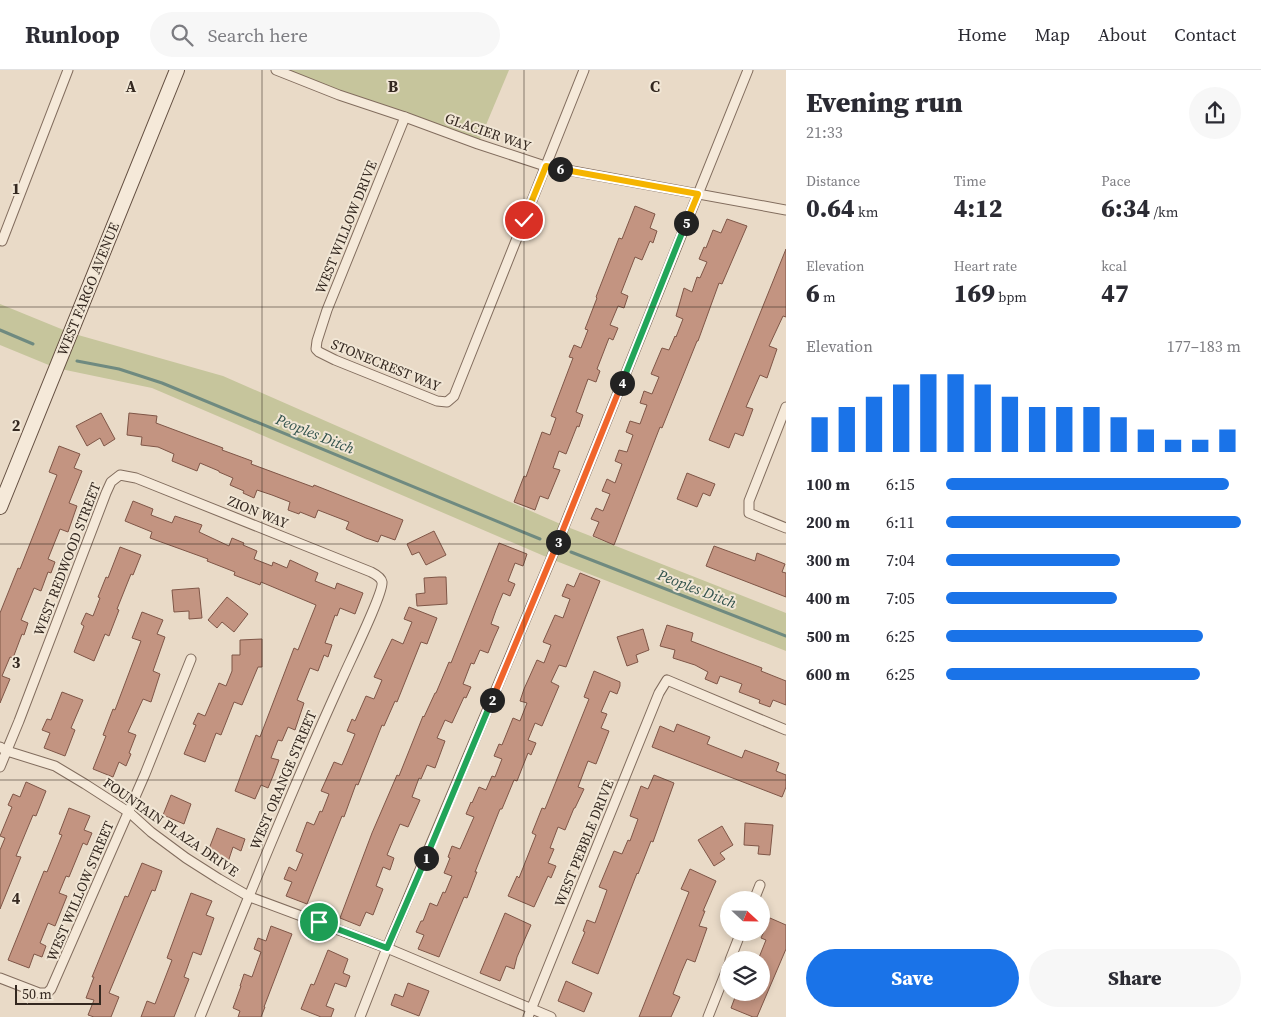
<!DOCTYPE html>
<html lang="en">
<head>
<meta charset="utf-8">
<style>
  body { margin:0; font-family:"Source Serif 4",serif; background:#f7f7f7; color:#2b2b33; height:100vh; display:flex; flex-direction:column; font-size:19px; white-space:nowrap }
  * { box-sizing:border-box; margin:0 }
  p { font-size:16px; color:#7c7c81 }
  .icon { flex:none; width:28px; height:28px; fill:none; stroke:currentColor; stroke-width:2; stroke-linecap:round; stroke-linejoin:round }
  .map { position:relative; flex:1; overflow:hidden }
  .panel { display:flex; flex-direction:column; background:#fff; width:475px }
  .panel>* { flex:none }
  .needle { width:32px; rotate:112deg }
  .controls { position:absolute; left:720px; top:821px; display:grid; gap:10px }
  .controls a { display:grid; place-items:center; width:50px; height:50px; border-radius:50%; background:#fff; box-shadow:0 2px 8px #0003; font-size:25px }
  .scale { position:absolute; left:15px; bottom:12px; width:86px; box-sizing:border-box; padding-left:5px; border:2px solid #342820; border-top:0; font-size:14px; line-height:18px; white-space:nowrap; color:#342820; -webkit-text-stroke:4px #f1e6d5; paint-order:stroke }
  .pin { position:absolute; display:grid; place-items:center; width:42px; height:42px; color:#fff; margin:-21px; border:2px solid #fff; border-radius:50%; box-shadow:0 1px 5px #0007 }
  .km { position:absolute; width:25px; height:25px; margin:-12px; border-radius:50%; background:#222; color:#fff; font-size:14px; line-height:25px; text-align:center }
  .round { display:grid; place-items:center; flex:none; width:52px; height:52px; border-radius:26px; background:#f7f7f7 }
  .summary { display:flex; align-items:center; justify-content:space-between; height:85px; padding:0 20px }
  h1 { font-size:28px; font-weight:800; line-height:38px }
  .figures { display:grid; grid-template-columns:repeat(3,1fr); gap:8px; height:85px; padding:5px 20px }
  .figures div { display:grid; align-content:center }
  .figures b { font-size:25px; font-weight:800 }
  .figures small { font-size:14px; font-weight:400 }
  .figures p { font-size:14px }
  .chart { height:140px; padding:10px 20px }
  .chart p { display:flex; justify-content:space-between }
  .chart svg { width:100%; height:90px; margin-top:5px; stroke:#1a73e8; stroke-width:6 }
  .primary-button { display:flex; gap:10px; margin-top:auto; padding:10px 20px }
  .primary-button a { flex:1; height:58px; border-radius:30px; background:#1a73e8; color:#fff; font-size:20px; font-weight:800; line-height:58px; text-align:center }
  .primary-button a+a { background:#f7f7f7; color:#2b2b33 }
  ul { padding:0 20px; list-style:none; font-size:16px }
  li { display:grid; grid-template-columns:80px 60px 1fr; align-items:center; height:38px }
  li i { height:12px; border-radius:6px; background:#1a73e8 }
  header { display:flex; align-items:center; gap:30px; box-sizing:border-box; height:70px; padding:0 25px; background:#fff; border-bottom:1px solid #e1e1e2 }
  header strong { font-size:24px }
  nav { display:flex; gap:28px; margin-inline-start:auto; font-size:18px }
  .search { width:350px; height:45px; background:#f7f7f7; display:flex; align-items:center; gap:12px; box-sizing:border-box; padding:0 18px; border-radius:28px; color:#7c7c81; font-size:19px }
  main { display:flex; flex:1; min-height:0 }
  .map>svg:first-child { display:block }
  .green { fill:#c6c59c }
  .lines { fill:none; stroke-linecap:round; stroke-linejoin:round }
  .stream { stroke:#6f8a80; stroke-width:3 }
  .building { fill:#c39481; stroke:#7f5647 }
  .minor-casing { stroke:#826d5e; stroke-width:11 }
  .secondary-casing { stroke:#644f41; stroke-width:16 }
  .minor { stroke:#f5e9d9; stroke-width:9 }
  .secondary { stroke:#f5e9d9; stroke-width:14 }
  .split-1-casing { stroke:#fff; stroke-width:10 }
  .split-2-casing { stroke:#fff; stroke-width:10 }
  .split-3-casing { stroke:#fff; stroke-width:10 }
  .split-4-casing { stroke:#fff; stroke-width:10 }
  .split-5-casing { stroke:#fff; stroke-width:10 }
  .split-6-casing { stroke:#fff; stroke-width:10 }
  .split-7-casing { stroke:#fff; stroke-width:10 }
  .split-1 { stroke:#22a559; stroke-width:6 }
  .split-2 { stroke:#22a559; stroke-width:6 }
  .split-3 { stroke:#f0652b; stroke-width:6 }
  .split-4 { stroke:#f0652b; stroke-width:6 }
  .split-5 { stroke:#22a559; stroke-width:6 }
  .split-6 { stroke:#f5b400; stroke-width:6 }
  .split-7 { stroke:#f5b400; stroke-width:6 }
  .grid { fill:none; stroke:#342820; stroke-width:1; stroke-opacity:0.55 }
  .labels { text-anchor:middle; stroke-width:4; stroke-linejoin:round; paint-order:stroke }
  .street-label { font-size:14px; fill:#342820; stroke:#f1e6d5 }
  .water-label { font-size:15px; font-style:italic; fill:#31524c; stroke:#f1e6d5 }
  .grid-label { font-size:16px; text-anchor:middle; font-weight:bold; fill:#342820; stroke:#f1e6d5; stroke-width:4; stroke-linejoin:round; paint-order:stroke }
</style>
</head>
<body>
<header>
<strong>Runloop</strong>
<div class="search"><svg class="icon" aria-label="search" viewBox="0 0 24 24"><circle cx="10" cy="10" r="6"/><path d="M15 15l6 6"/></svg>Search here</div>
<nav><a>Home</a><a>Map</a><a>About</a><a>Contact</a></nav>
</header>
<main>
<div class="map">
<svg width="786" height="947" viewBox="0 0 786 947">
  <rect width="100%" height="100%" fill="#e9dac7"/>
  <g class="green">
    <path d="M 276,0 L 509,0 L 478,74 Z"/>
    <path d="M 0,234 L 71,263 L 223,306 L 565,456 L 786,543 L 786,581 L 551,489 L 152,318 L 56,298 L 0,275 Z"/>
  </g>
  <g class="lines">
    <g class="stream">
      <path d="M 0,260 L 33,274"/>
      <path d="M 77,291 L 119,299 L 162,313 L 540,469"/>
      <path d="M 571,482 L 786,566"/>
    </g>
  </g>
  <g class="building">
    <path d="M 635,136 L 655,144 L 650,158 L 657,161 L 653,173 L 650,171 L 642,190 L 635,187 L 621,223 L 628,226 L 624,238 L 618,236 L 610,255 L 618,258 L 613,270 L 609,268 L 597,299 L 600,301 L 596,312 L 588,309 L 576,342 L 583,345 L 579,357 L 577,356 L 566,384 L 559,381 L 553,398 L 560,400 L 548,429 L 540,426 L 535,440 L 514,432 L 524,406 L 526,407 L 542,362 L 550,365 L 556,348 L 551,346 L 573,288 L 569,287 L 574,275 L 581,278 L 588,260 L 585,259 L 597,228 L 596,227 L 619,168 L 622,169 Z"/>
    <path d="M 727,149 L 747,156 L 722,214 L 719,213 L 698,271 L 697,271 L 662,358 L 660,357 L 614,475 L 593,466 L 599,452 L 591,449 L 596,438 L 603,441 L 610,424 L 602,421 L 607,409 L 615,413 L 622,394 L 615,391 L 619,380 L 627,382 L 633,365 L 626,362 L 630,351 L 640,354 L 647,335 L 640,333 L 644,321 L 652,324 L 659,307 L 651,304 L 662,278 L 669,280 L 675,266 L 676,267 L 683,249 L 676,246 L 684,218 L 692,222 L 697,207 L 700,208 L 707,192 L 699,189 L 704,177 L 706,178 L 713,160 L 721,163 Z"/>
    <path d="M 786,179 L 786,247 L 783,246 L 769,276 L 777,279 L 767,308 L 760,305 L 746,337 L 753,339 L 743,366 L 735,363 L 729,378 L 709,370 Z"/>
    <path d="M 101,343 L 115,369 L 104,376 L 100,368 L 87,376 L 76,356 Z"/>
    <path d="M 129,343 L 157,346 L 156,353 L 223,378 L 222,380 L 252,391 L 251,394 L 313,417 L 314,415 L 403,450 L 395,470 L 381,465 L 378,472 L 366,468 L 346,459 L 349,452 L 318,440 L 315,448 L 300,442 L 299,444 L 288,440 L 290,432 L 272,425 L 257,420 L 254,428 L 243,423 L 244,421 L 230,415 L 233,408 L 219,402 L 219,401 L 200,393 L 197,401 L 172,391 L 174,384 L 158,377 L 141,375 L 142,367 L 127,365 Z"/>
    <path d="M 59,376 L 80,384 L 74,398 L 82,401 L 69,433 L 77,436 L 68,462 L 60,459 L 48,489 L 55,492 L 51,503 L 48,502 L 41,521 L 34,518 L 25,540 L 21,550 L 28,553 L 24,565 L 22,564 L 13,588 L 10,587 L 2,606 L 10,609 L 0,633 L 0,543 L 18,498 L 20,499 L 57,405 L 49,402 Z"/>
    <path d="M 687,403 L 715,414 L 710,426 L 703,423 L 697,437 L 677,429 Z"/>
    <path d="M 133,431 L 153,439 L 151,445 L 172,453 L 175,446 L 202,455 L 199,462 L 229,476 L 232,468 L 244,473 L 243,475 L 257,481 L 254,489 L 272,496 L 273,492 L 287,498 L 290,490 L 318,503 L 315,511 L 335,519 L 337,513 L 363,523 L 355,544 L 340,538 L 337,546 L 335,545 L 325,573 L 332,575 L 328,587 L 324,585 L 318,601 L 310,598 L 297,630 L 304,633 L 295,660 L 288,657 L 282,671 L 278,670 L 271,688 L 279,690 L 273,706 L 268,718 L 261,715 L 255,729 L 235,721 L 256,665 L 260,667 L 294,578 L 298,580 L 316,535 L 261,512 L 260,515 L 234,505 L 235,502 L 207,491 L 208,489 L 150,468 L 152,462 L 125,451 Z"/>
    <path d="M 434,461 L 446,485 L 426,495 L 419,482 L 412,485 L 407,474 Z"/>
    <path d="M 499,473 L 527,484 L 523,496 L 515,493 L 508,511 L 515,514 L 510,526 L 503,523 L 496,540 L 491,554 L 499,557 L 494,568 L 488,583 L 480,580 L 474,594 L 471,593 L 463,614 L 471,617 L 466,628 L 464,627 L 452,653 L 445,650 L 437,668 L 445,671 L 435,698 L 427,695 L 421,709 L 419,708 L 412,727 L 420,730 L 408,757 L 400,754 L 394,768 L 387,785 L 394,788 L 390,800 L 383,797 L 376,816 L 383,819 L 373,845 L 366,842 L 360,856 L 340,848 L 372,763 L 397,705 L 399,706 L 423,646 L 424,647 L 435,623 L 436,623 L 449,592 L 451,593 Z"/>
    <path d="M 714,476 L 755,491 L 757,483 L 785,494 L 782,502 L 786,503 L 786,527 L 706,496 Z"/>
    <path d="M 120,477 L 141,485 L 133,505 L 131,504 L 117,539 L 119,540 L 109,566 L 105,564 L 94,591 L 74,582 L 84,556 L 81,554 L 86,543 L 93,546 L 100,528 L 98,527 L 106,507 L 108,508 Z"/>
    <path d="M 580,503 L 600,511 L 566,597 L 559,595 L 551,612 L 559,616 L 542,656 L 535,653 L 528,670 L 536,673 L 531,685 L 528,683 L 517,711 L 514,710 L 502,739 L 500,739 L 475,802 L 477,802 L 467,828 L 464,827 L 439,887 L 418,879 L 424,865 L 416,862 L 421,851 L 423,851 L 430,833 L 437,836 L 443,822 L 445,823 L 452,806 L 444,803 L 450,788 L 448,787 L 452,776 L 460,779 L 474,747 L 466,744 L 471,732 L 472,733 L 479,717 L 486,720 L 492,706 L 495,707 L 502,689 L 494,686 L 499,674 L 502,675 L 513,648 L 520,651 L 527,633 L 520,631 L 524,619 L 537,590 L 544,593 L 551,575 L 543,572 L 555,545 L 563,548 L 570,529 L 562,526 L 567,514 L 574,517 Z"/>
    <path d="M 439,507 L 446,507 L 447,534 L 417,536 L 416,524 L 425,523 L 424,508 Z"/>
    <path d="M 199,518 L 202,548 L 189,549 L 189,541 L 174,542 L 172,520 Z"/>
    <path d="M 227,527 L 248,544 L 234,562 L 222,552 L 217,558 L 208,550 Z"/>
    <path d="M 409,537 L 437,548 L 427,574 L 421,572 L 397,632 L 395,631 L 384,656 L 382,655 L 358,715 L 356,714 L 344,747 L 342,746 L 307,834 L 286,826 L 292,812 L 284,809 L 289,797 L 296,801 L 303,784 L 296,781 L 307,752 L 314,755 L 320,741 L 322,742 L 329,724 L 321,721 L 334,692 L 342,695 L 348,681 L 355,664 L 347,661 L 352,649 L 355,651 L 366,626 L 374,629 L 382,610 L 374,607 L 392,569 L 403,574 L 412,552 L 404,549 Z"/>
    <path d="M 142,542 L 163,550 L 157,564 L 165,567 L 153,601 L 160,604 L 151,632 L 143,629 L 128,662 L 136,665 L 129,683 L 131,684 L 126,696 L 119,692 L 113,707 L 93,699 L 106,666 L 103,665 L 113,639 L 115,640 L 141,571 L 132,568 Z"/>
    <path d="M 667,555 L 693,563 L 691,571 L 762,598 L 761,601 L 786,611 L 786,635 L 773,630 L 770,637 L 759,633 L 760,630 L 739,622 L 742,614 L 720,606 L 717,614 L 705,609 L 708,602 L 695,595 L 673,588 L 675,580 L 660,576 Z"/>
    <path d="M 643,559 L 649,580 L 636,585 L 638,592 L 627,596 L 617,567 Z"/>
    <path d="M 262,569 L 262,597 L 258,597 L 242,635 L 234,632 L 221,665 L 216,663 L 205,692 L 184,684 L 196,655 L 193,654 L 198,643 L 205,646 L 219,613 L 226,616 L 232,601 L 232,585 L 240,585 L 240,570 Z"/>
    <path d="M 594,601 L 620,612 L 620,616 L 617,624 L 610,621 L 601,642 L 607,644 L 601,658 L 609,661 L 596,694 L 588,691 L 578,717 L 584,719 L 575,738 L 574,738 L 565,760 L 558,757 L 550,778 L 554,779 L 548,793 L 556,796 L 551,808 L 548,806 L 534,837 L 508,826 L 517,806 L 519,808 L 536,765 L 532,763 L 542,738 L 545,739 L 589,629 L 584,627 Z"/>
    <path d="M 62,622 L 83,630 L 71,658 L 75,660 L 65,686 L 44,678 L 50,663 L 42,660 L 47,649 L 51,650 Z"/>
    <path d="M 677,654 L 710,667 L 707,674 L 742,688 L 745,680 L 779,693 L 776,701 L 786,705 L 786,717 L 782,727 L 652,677 L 660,656 L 674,662 Z"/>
    <path d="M 654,705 L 674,713 L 653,772 L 651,771 L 638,804 L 637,803 L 598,904 L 572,893 L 585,862 L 583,861 L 587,850 L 595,853 L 602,834 L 607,820 L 599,817 L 614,781 L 622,784 L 628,770 L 630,771 L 638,749 L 630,746 L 641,716 L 648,719 Z"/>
    <path d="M 26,712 L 46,721 L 36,746 L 33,745 L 16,786 L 21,787 L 0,839 L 0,780 L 5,768 L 0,766 L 12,737 L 8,735 L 13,724 L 20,727 Z"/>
    <path d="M 171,725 L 191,734 L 184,754 L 163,745 Z"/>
    <path d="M 69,738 L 90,746 L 84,760 L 92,763 L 87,775 L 83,773 L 69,807 L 66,806 L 59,823 L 67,826 L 55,856 L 48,853 L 40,873 L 46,876 L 42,887 L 34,884 L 29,898 L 8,890 L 44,801 L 47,802 L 62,765 L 59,764 Z"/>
    <path d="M 745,753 L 773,755 L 770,785 L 758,784 L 759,776 L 744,775 Z"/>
    <path d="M 722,756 L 733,775 L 720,783 L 725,789 L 714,796 L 698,770 Z"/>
    <path d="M 217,758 L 245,769 L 241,781 L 233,777 L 228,792 L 207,784 Z"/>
    <path d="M 142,793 L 162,801 L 155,821 L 152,820 L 109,923 L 119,927 L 111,947 L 94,947 L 88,945 L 94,930 L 86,928 L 94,907 L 92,907 L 125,826 L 128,827 Z"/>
    <path d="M 690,799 L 716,811 L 703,841 L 705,841 L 699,856 L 707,858 L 695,892 L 687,889 L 681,903 L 673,924 L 680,927 L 671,947 L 639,947 L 689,822 L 681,819 Z"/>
    <path d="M 191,823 L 212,831 L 206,845 L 214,848 L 201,885 L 193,882 L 184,907 L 189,909 L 174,947 L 141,947 L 147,931 L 155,934 L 172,890 L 167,888 Z"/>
    <path d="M 505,843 L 531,855 L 517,887 L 514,899 L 506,896 L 500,911 L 480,903 Z"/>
    <path d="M 770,848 L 786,855 L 786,879 L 757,947 L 753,947 L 731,938 L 737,922 L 761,922 L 761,890 L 758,890 L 766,870 L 761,868 Z"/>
    <path d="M 271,856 L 292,864 L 264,937 L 265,937 L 261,947 L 238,947 L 240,941 L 233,938 L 241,916 L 240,916 L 244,904 L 252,907 L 261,882 L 254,879 L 258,868 L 266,871 Z"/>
    <path d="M 328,880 L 348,889 L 343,903 L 350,906 L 346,917 L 335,913 L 326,936 L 334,939 L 331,947 L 321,947 L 301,939 L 311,914 L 314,915 Z"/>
    <path d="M 566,911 L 592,923 L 584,942 L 558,931 Z"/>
    <path d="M 408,913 L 429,921 L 419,946 L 391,935 L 395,924 L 403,927 Z"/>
  </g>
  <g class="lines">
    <defs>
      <g id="minor">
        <path d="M 276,0 L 339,25 L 405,47 L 478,74 L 545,96 L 786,140"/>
        <path d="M 405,47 L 327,240 L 317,271 L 316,279 L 319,282 L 335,290 L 437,331 L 447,332 L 454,326 L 584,0"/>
        <path d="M 0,170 L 2,171 L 68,0"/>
        <path d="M 786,337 L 749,431 L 749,443 L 786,458"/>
        <path d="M 0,677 L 7,681 L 55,696 L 85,714 L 130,743 L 151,762 L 186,788 L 219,809 L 250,827 L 387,878 L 551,947"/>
        <path d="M 0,697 L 19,651 L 106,423 L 111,412 L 120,405 L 136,408 L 371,502 C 375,504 381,507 382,512 C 384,522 349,593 343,607 C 292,719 246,833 200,947"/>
        <path d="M 754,830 L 760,815"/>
        <path d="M 730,890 L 741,862"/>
        <path d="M 0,908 L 39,923 L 47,923 L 51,919 L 145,704 L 191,589"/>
        <path d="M 360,947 L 387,878 L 551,489 L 748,0"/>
        <path d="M 528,947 L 659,623 L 667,610 L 786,660"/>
        <path d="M 708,947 L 729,894"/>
      </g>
      <path id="secondary" d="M 0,437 L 177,0"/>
    </defs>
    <use href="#minor" class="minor-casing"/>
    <use href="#secondary" class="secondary-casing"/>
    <use href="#minor" class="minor"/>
    <use href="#secondary" class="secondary"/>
  </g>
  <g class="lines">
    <defs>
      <path id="split-1" d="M 319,852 L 387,878 L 426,788"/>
      <path id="split-2" d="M 426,788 L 492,630"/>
      <path id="split-3" d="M 492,630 L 558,472"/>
      <path id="split-4" d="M 558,472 L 622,313"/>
      <path id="split-5" d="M 622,313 L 686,153"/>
      <path id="split-6" d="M 560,99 L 698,124 L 686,153"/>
      <path id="split-7" d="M 524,150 L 546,96 L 560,99"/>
    </defs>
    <use href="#split-1" class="split-1-casing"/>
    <use href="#split-2" class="split-2-casing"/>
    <use href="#split-3" class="split-3-casing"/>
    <use href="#split-4" class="split-4-casing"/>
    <use href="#split-5" class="split-5-casing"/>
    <use href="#split-6" class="split-6-casing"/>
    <use href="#split-7" class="split-7-casing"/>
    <use href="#split-1" class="split-1"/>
    <use href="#split-2" class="split-2"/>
    <use href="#split-3" class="split-3"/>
    <use href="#split-4" class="split-4"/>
    <use href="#split-5" class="split-5"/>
    <use href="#split-6" class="split-6"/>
    <use href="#split-7" class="split-7"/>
  </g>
  <path class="grid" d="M 262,0 L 262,947M 524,0 L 524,947M 0,237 L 786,237M 0,474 L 786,474M 0,710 L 786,710"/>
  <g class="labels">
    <g class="street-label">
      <text transform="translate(488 62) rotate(19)" y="5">GLACIER WAY</text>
      <text transform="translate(346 157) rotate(-68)" y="5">WEST WILLOW DRIVE</text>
      <text transform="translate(88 219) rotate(-68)" y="5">WEST FARGO AVENUE</text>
      <text transform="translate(386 295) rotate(22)" y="5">STONECREST WAY</text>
      <text transform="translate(258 442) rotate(22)" y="5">ZION WAY</text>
      <text transform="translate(67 489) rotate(-69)" y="5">WEST REDWOOD STREET</text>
      <text transform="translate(283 710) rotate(-67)" y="5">WEST ORANGE STREET</text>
      <text transform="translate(171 757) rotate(35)" y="5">FOUNTAIN PLAZA DRIVE</text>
      <text transform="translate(584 773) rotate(-68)" y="5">WEST PEBBLE DRIVE</text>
      <text transform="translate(80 821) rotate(-67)" y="5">WEST WILLOW STREET</text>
    </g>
    <g class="water-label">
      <text transform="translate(315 364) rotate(22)" y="5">Peoples Ditch</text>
      <text transform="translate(697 519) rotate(21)" y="5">Peoples Ditch</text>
    </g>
  </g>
  <g class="grid-label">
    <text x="131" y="22">A</text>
    <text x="393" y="22">B</text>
    <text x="655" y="22">C</text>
    <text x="16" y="124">1</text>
    <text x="16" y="361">2</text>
    <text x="16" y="598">3</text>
    <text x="16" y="834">4</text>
  </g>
</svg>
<div class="controls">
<a><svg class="needle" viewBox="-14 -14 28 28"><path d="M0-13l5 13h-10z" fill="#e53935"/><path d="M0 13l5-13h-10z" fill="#7c7c81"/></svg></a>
<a><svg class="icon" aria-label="layers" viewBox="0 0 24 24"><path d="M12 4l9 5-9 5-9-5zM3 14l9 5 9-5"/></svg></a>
</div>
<div class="scale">50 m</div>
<div class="pin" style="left:319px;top:852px;background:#1e9e55"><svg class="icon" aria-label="arrive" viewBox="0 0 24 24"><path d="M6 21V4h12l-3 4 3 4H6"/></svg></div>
<div class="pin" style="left:524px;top:150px;background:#d93025"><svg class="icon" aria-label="check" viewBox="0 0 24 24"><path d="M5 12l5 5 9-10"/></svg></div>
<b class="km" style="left:426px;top:788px">1</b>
<b class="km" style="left:492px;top:630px">2</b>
<b class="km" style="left:558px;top:472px">3</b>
<b class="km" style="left:622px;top:313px">4</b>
<b class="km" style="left:686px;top:153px">5</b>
<b class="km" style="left:560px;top:99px">6</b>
</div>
<section class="panel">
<div class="summary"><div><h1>Evening run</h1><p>21:33</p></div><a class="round"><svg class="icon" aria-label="share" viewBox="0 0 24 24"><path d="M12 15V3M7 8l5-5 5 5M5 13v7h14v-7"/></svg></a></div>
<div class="figures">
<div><p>Distance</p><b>0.64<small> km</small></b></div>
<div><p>Time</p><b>4:12</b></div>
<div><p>Pace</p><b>6:34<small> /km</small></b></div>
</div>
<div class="figures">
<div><p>Elevation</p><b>6<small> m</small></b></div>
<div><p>Heart rate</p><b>169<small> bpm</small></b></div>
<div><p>kcal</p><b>47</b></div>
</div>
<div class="chart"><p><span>Elevation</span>177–183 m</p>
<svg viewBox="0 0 160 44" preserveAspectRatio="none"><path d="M5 44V27M15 44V22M25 44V17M35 44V11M45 44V6M55 44V6M65 44V11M75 44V17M85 44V22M95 44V22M105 44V22M115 44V27M125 44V33M135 44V38M145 44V38M155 44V33"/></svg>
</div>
<ul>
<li><b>100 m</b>6:15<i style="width:96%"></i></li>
<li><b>200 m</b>6:11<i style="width:100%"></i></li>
<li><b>300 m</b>7:04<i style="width:59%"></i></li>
<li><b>400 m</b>7:05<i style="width:58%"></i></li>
<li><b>500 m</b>6:25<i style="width:87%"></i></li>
<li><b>600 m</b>6:25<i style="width:86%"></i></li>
</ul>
<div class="primary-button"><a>Save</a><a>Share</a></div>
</section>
</main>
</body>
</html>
